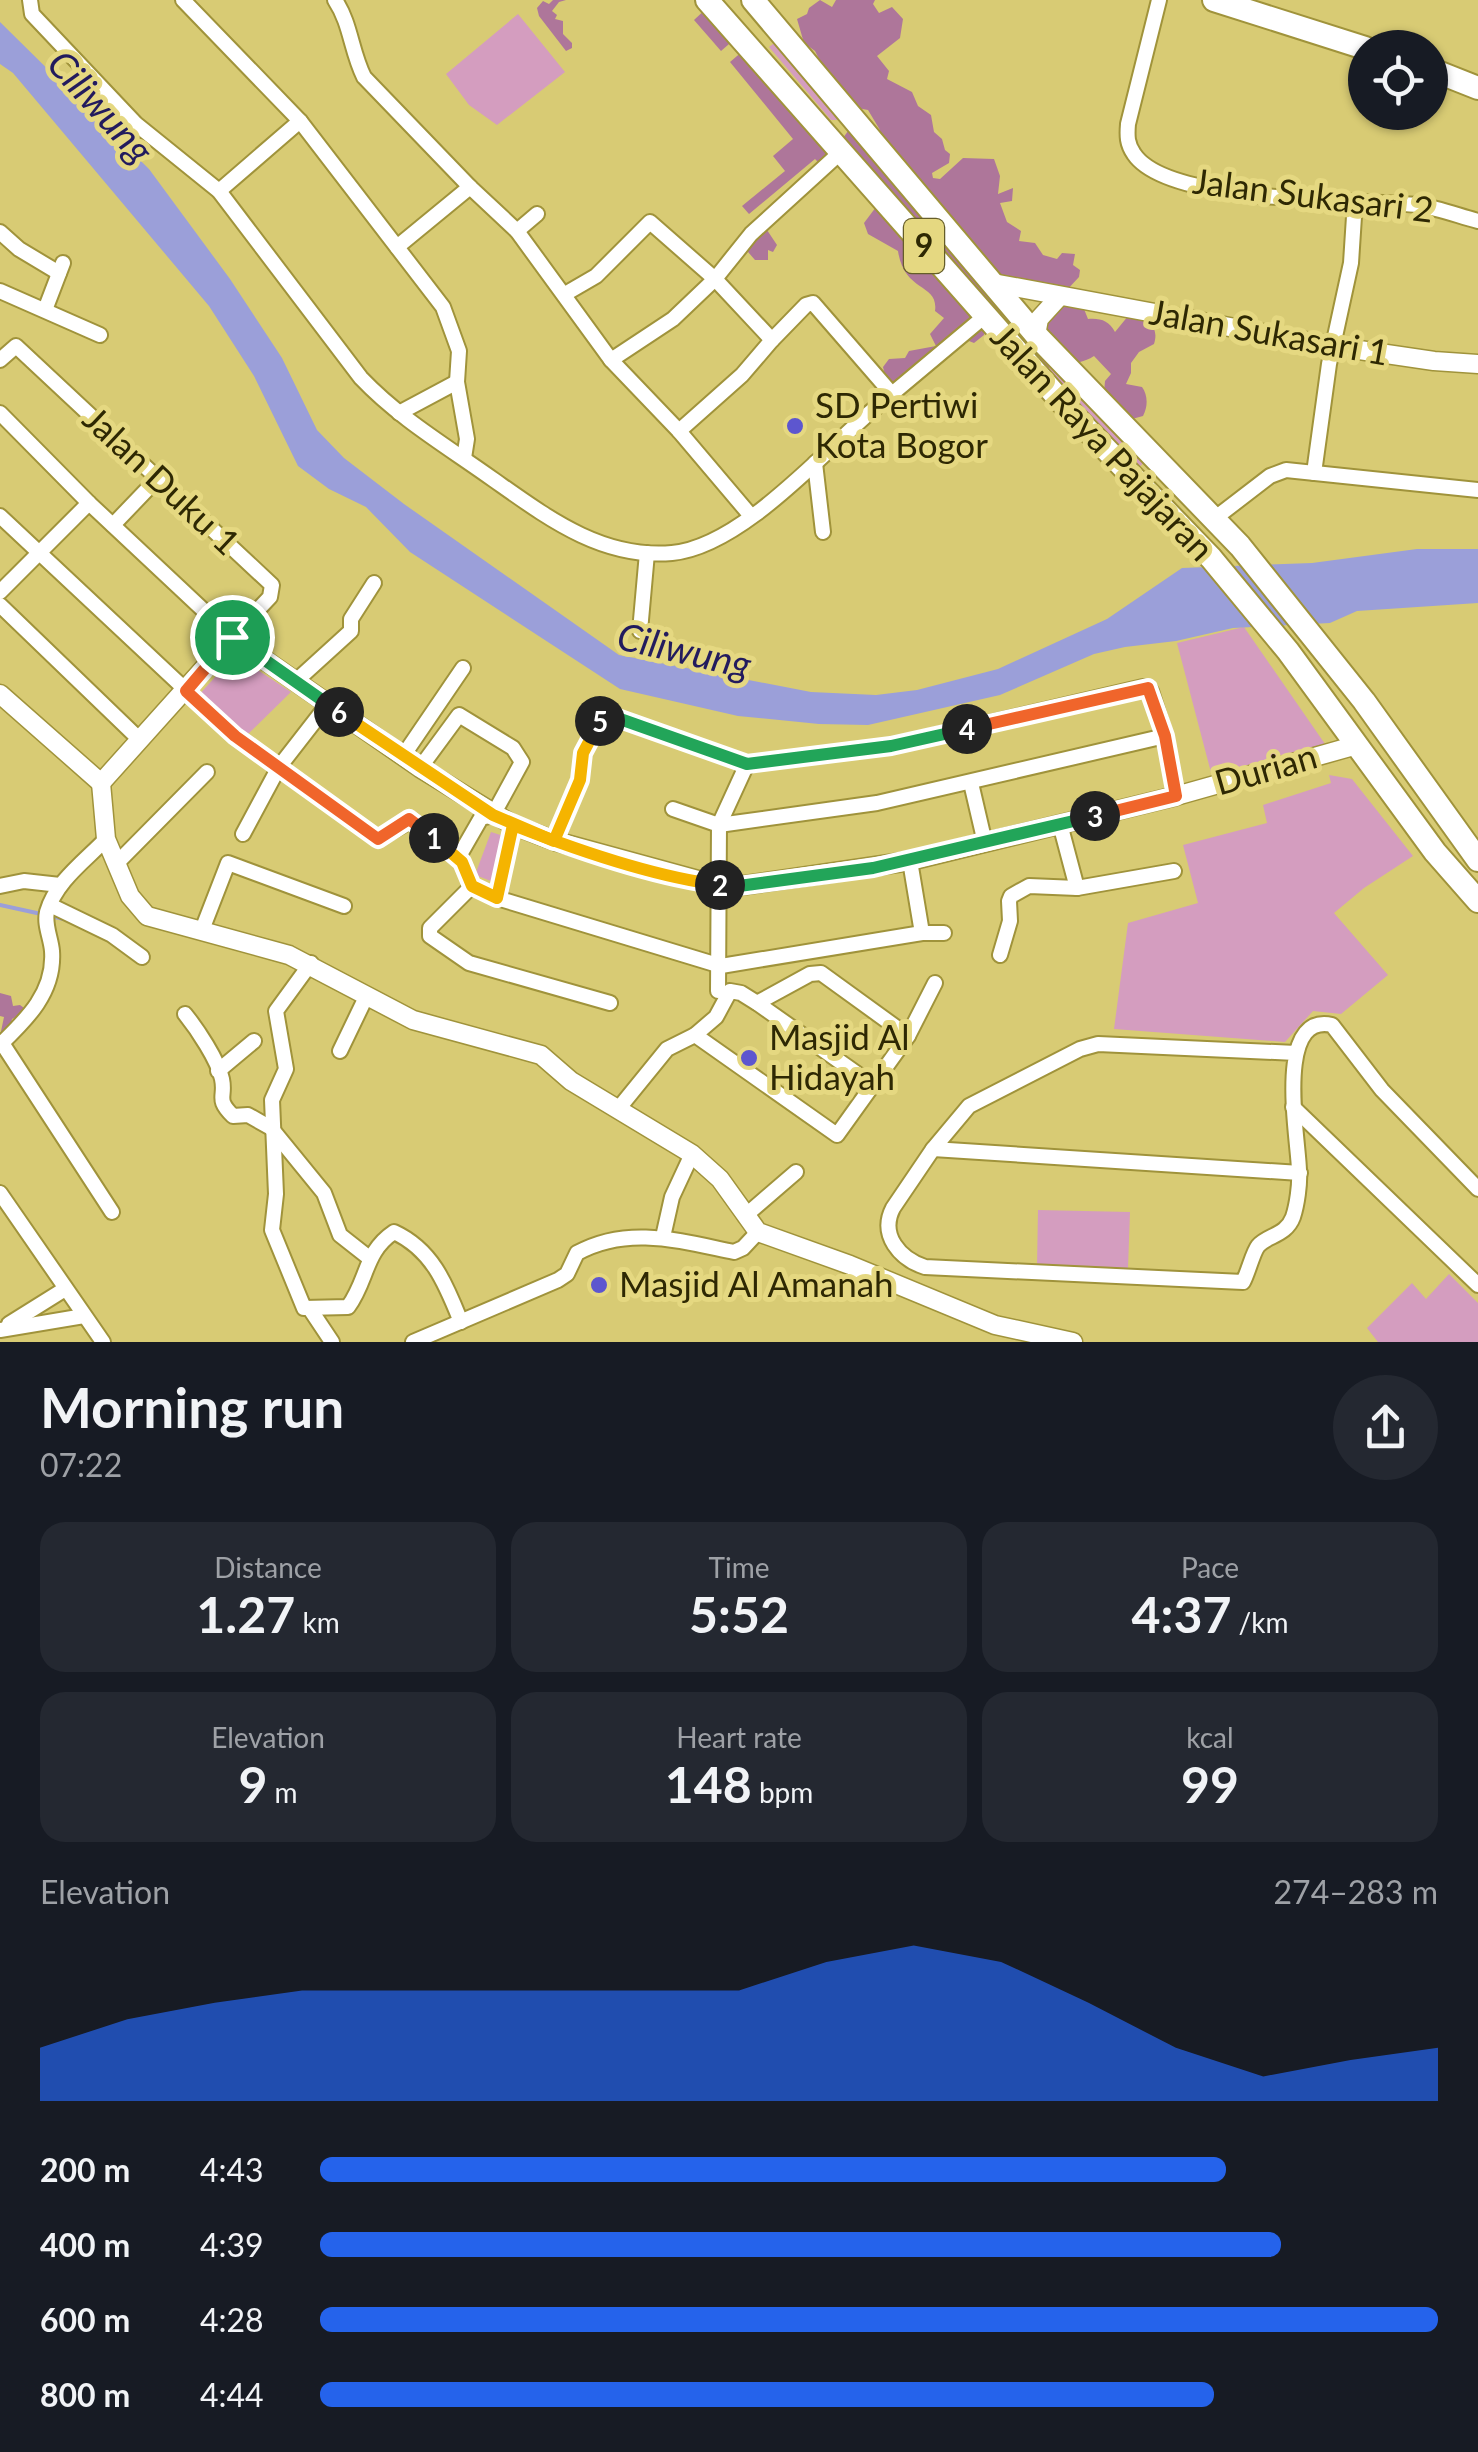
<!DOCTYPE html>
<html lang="en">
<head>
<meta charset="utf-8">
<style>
  body { margin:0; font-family:Lato,sans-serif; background:#242831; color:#f1f3f6; height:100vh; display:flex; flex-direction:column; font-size:38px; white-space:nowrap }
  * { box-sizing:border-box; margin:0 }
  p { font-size:32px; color:#9ea1a6 }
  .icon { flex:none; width:55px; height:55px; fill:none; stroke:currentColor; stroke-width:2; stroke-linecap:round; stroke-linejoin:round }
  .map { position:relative; height:1342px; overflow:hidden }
  .panel { display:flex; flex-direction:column; background:#171b24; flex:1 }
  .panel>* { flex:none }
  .buttons { position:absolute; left:1348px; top:30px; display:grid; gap:20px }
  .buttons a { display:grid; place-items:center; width:100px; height:100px; border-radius:50%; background:#171b24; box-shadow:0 2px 8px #0004; font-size:50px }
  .pin { position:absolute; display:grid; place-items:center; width:85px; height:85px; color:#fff; margin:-42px; border:5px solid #fff; border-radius:50%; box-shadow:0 2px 10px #0007 }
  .km { position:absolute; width:50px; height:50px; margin:-25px; border-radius:50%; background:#222; color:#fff; font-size:28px; line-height:50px; text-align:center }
  .round { display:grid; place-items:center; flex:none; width:105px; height:105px; border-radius:52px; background:#242831 }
  .head { display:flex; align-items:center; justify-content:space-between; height:170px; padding:0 40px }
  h1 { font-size:55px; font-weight:700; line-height:75px }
  .metrics { display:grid; grid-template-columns:repeat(3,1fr); gap:15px; height:170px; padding:10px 40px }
  .metrics div { display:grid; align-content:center; border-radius:25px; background:#242831; text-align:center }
  .metrics b { font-size:50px; font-weight:700 }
  .metrics small { font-size:28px; font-weight:400 }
  .metrics p { font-size:28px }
  .chart { height:280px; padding:20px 40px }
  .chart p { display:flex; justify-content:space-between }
  .chart svg { width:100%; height:180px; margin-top:10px; fill:#2563eb; opacity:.7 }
  ul { padding:0 40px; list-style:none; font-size:32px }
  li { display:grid; grid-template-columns:160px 120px 1fr; align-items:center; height:75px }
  li i { height:25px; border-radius:12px; background:#2563eb }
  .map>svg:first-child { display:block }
  .green { fill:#d49dbf }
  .forest { fill:#ae769a }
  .water { fill:#9b9fd9 }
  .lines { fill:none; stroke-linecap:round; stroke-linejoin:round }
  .stream { stroke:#9b9fd9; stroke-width:4 }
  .minor-casing { stroke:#a0933b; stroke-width:18 }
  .tertiary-casing { stroke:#a0933b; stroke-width:21 }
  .primary-casing { stroke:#a0933b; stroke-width:26 }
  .trunk-casing { stroke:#a0933b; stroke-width:26 }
  .minor { stroke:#fff; stroke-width:14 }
  .tertiary { stroke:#fff; stroke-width:18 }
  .primary { stroke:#fff; stroke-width:22 }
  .trunk { stroke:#fff; stroke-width:22 }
  .split-1-casing { stroke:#fff; stroke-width:20 }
  .split-2-casing { stroke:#fff; stroke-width:20 }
  .split-3-casing { stroke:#fff; stroke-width:20 }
  .split-4-casing { stroke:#fff; stroke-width:20 }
  .split-5-casing { stroke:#fff; stroke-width:20 }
  .split-6-casing { stroke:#fff; stroke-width:20 }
  .split-7-casing { stroke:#fff; stroke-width:20 }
  .split-1 { stroke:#f0652b; stroke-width:12 }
  .split-2 { stroke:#f5b400; stroke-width:12 }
  .split-3 { stroke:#22a559; stroke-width:12 }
  .split-4 { stroke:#f0652b; stroke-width:12 }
  .split-5 { stroke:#22a559; stroke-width:12 }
  .split-6 { stroke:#f5b400; stroke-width:12 }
  .split-7 { stroke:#22a559; stroke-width:12 }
  .poi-dot { fill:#5d56cf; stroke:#e5d881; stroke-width:4 }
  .labels { text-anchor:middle; stroke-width:10; stroke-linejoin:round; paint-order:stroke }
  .shield { fill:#e5d881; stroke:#655d29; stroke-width:2.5 }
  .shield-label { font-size:32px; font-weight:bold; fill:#2e2803 }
  .street-label { font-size:35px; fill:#2e2803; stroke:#e5d881 }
  .poi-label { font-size:35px; fill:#2e2803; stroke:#e5d881; text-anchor:start }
  .water-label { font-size:38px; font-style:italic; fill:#221b5e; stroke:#e5d881 }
</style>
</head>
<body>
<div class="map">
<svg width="1478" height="1342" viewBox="0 0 1478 1342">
  <rect width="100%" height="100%" fill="#d8cb74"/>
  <g class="green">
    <path d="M 518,14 L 565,72 L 497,125 L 469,105 L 446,74 Z"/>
    <path d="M 777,41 L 838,113 L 837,120 L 831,120 L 769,47 Z"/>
    <path d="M 854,139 L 1145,462 L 1139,467 L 1041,365 Z"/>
    <path d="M 1244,627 L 1325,744 L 1322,753 L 1214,784 L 1177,643 Z"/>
    <path d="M 235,655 L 291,692 L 244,738 L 197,697 Z"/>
    <path d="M 1329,775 L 1352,779 L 1413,856 L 1364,888 L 1334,913 L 1388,975 L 1341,1014 L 1313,1011 L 1285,1042 L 1114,1029 L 1128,923 L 1198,903 L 1183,845 L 1267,823 L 1263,805 L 1331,783 Z"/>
    <path d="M 491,832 L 507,837 L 491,881 L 475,875 Z"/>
    <path d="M 1038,1210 L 1130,1212 L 1128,1268 L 1037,1266 Z"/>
    <path d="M 1449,1274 L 1478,1303 L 1478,1342 L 1378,1342 L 1367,1328 L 1412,1283 L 1426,1299 Z"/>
  </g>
  <g class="forest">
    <path d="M 553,0 L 566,0 L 559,2 L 552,11 L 557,15 L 555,19 L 563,21 L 563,34 L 572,43 L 572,48 L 566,51 L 539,16 L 537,8 L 543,1 L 549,4 Z"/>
    <path d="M 820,0 L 832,7 L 836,0 L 875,0 L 873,4 L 879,13 L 892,7 L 903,19 L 900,38 L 877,56 L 889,71 L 887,79 L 912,92 L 918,106 L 931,115 L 934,132 L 942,139 L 945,150 L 950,154 L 949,163 L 932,173 L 933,178 L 940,179 L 963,158 L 994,159 L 1000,176 L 998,194 L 1013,188 L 1012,201 L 1000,203 L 1007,222 L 1021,231 L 1019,241 L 1035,243 L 1043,255 L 1057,259 L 1062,253 L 1075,254 L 1073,265 L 1080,270 L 1079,277 L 1065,292 L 1021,283 L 1007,313 L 986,323 L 984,335 L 974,343 L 964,339 L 955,330 L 947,354 L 923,359 L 920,367 L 892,385 L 886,379 L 883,367 L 889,359 L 905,358 L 909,351 L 936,346 L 930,334 L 944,318 L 935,311 C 939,283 904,293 898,251 L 868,234 L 864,223 L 876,207 L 843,138 L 851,127 L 869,124 L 880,130 L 868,110 L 857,108 L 824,69 L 815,51 L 804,43 L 797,19 L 807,14 L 809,8 Z"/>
    <path d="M 708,7 L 736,38 L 721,51 L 694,20 Z"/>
    <path d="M 751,44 L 838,149 L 820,164 L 815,159 L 749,214 L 742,206 L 785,171 L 773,156 L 793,139 L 730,62 Z"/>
    <path d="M 756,230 L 767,230 L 777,245 L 773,252 L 768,250 L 768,260 L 755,260 L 742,245 Z"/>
    <path d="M 1062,305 L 1084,309 L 1088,319 C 1101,318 1109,321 1115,332 L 1133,310 C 1146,322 1160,324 1154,344 L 1139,352 L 1131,363 L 1131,373 L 1126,384 L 1142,387 C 1148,395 1148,407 1143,416 L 1132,419 L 1104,393 L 1105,381 L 1111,374 L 1094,356 C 1074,369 1060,358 1044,371 L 1013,333 L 1016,321 L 1048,329 L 1046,319 Z"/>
    <path d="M 0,993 L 11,996 L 13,1006 L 20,1005 L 24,1008 L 20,1015 L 12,1019 L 9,1035 L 0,1036 L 4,1017 L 0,1016 Z"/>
  </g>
  <path class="water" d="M 0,22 L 149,169 L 230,279 L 282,358 L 317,430 L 344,458 L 404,504 L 619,655 L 811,692 L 876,695 L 917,690 L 998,669 L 1107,619 L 1182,568 L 1312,563 L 1417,549 L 1478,549 L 1478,603 L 1357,611 L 1330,623 L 1233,628 L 1176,641 L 1125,647 L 1094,654 L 1000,695 L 868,725 L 819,724 L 738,716 L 620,689 L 410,552 L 366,507 L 329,489 L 298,466 L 254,376 L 209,306 L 13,73 L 0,64 Z"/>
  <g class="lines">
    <path class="stream" d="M 0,905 L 64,919"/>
    <defs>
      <g id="minor">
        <path d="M 30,0 L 32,14 L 136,124 L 219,191 L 361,378 C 400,419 448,447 494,480 C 548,518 602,559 672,553 C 739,547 819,457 868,414 C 907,381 946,349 985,316"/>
        <path d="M 183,0 L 300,121 L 443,307 L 459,351 L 457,382 L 467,439 L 464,458"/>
        <path d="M 335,0 C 351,24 351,51 364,77 L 470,187 L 517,231 L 611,360 L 679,431 L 751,516"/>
        <path d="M 1159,0 L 1128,124 C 1127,136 1127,144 1134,154 C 1168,205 1358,199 1418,205 C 1438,208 1459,216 1478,221"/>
        <path d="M 219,191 L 300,121"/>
        <path d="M 517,231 L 537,214"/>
        <path d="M 0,232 L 19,249 L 59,273"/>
        <path d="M 397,247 L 470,187"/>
        <path d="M 0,291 L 100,335"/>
        <path d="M 565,294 L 596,276 L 650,222 L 715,279 L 772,340 L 742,375 L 679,431"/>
        <path d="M 45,310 L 63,263"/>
        <path d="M 772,340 L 806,305 L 813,303 L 892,394"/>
        <path d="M 0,360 L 16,346 L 272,585 L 270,597 L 232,637 L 89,503 L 0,413"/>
        <path d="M 611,360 L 673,319 L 715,279 L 751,234 L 842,151"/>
        <path d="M 399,413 L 457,382"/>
        <path d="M 815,463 L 823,532"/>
        <path d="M 1314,473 L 1329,364 L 1351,263 L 1355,201"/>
        <path d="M 0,516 L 235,736 L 378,839 L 412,820 L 462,862 L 472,886"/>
        <path d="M 1214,519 L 1270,476 L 1286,470 L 1478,490"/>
        <path d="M 113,525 L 158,478"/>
        <path d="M 0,592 L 89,503"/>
        <path d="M 0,605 L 139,739"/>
        <path d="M 640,631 L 647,553"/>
        <path d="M 296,681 L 351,631 L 351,619 L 374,583"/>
        <path d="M 403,756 L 463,668"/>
        <path d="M 420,768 L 459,715 L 513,748 L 522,762 L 493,815 L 481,818 L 458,858"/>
        <path d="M 971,783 L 985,843"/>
        <path d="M 673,809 L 719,825 L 877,803 L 1165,736"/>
        <path d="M 1060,824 L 1077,888"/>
        <path d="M 243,834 L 279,767 L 328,704"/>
        <path d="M 555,841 L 580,780 L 583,753 L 605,714 L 747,764 L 891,746 L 1143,687 L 1151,691 L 1165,736 L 1176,796"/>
        <path d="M 910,861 L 922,933"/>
        <path d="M 116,864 L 207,772"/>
        <path d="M 0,886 L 24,881 L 60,885"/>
        <path d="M 472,886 L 497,898 L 721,966 L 922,933 L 944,933"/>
        <path d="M 472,886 L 430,928 L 430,936 L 469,963 L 610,1003"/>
        <path d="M 497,898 L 513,825"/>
        <path d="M 50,905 L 112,935 L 142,957"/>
        <path d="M 202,930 L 228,863 L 344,906"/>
        <path d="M 1000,955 L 1010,921 L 1009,901 L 1011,896 L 1029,886 L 1077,888 L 1174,871"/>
        <path d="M 311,963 L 276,1011 L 286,1069 L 272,1100 L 276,1194 L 272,1230 L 304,1308 L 348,1307 C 368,1280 364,1252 394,1232 C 433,1250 446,1285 461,1322"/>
        <path d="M 718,991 L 719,825 L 747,764"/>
        <path d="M 757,1003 L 810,974 L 821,973 L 908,1036"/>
        <path d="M 185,1014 C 197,1029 218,1060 222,1079 C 226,1098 215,1098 233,1116 L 248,1115 L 271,1128 L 324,1193 L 340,1235 L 368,1257"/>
        <path d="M 695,1035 L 837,1135 L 908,1036 L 935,983"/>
        <path d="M 2,1043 L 112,1212"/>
        <path d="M 0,1045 C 27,1019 55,992 52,951 C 51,938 44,925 47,912 C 56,881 85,861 106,839"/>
        <path d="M 340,1051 L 366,997"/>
        <path d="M 1296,1053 L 1098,1044 L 1080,1049 L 969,1106 L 933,1149 L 893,1208 C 879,1235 900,1259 925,1267 L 1243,1282 C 1248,1273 1253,1252 1258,1246 C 1267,1235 1286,1236 1293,1217 C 1297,1205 1300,1184 1299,1171 C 1299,1142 1273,1012 1332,1025 L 1382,1090 L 1478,1189"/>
        <path d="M 218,1071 L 254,1041"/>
        <path d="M 1293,1107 L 1478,1285"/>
        <path d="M 619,1108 L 667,1049 L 695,1035 L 716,1017 L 730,991 L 741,993 L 757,1003 L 873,1085"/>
        <path d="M 933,1149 L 1300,1173"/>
        <path d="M 0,1193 L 103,1342"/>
        <path d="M 745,1216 L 796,1172"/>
        <path d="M 663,1237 L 672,1197 L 692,1154"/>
        <path d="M 310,1309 L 332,1342"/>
        <path d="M 9,1324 L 65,1289"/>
        <path d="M 0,1330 L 84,1316"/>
        <path d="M 413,1342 L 558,1280 L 567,1274 L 577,1253 C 628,1225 680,1241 734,1252 L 743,1248 L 758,1232"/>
      </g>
      <g id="tertiary">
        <path d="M 993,283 L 1332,346 L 1434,361 L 1478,364"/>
        <path d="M 1036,335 L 1039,319 L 1060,296"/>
        <path d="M 0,694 L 101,783"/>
        <path d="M 101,783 L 232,637 L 420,768 L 513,825 L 555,841 L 716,885 L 739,886 L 910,861 L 1176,796 L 1357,745"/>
        <path d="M 101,783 L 106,839 L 130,896 L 147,916 L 289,955 L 413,1020 L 541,1055 L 571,1081 L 692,1154 L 720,1179 L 758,1232 L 850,1265 L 995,1325 L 1073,1342"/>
      </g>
      <g id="primary">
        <path d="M 1214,0 L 1365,48"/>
        <path d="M 1430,69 L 1478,88"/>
      </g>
      <g id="trunk">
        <path d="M 707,0 L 1075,417 L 1211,558 L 1288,651 L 1435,852 L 1478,901"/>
        <path d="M 753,0 L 1036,335 L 1240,546 L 1364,701 L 1478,860"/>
      </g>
    </defs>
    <use href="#minor" class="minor-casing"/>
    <use href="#tertiary" class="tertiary-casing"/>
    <use href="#primary" class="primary-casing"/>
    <use href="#trunk" class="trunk-casing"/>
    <use href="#minor" class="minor"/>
    <use href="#tertiary" class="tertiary"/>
    <use href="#primary" class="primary"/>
    <use href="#trunk" class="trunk"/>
  </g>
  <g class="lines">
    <defs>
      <path id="split-1" d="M 232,637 L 186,691 L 235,736 L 378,839 L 409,819 L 434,838"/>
      <path id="split-2" d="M 434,838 L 462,862 L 472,886 L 497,898 L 513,825 C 574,849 655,877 720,885"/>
      <path id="split-3" d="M 720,885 L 739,886 L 873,868 L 1095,816"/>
      <path id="split-4" d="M 967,729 L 1148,688 L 1165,736 L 1176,796 L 1095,816"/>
      <path id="split-5" d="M 600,721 L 606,714 L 747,764 L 891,746 L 967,729"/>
      <path id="split-6" d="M 339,712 L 493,815 L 554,841 L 580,780 L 583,753 L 600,721"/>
      <path id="split-7" d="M 232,637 L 339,712"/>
    </defs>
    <use href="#split-1" class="split-1-casing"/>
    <use href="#split-2" class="split-2-casing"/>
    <use href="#split-3" class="split-3-casing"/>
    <use href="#split-4" class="split-4-casing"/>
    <use href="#split-5" class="split-5-casing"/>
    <use href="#split-6" class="split-6-casing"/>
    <use href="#split-7" class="split-7-casing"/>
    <use href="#split-1" class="split-1"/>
    <use href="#split-2" class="split-2"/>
    <use href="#split-3" class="split-3"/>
    <use href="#split-4" class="split-4"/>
    <use href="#split-5" class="split-5"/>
    <use href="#split-6" class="split-6"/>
    <use href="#split-7" class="split-7"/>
  </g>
  <g class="poi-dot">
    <circle cx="795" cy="426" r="10"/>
    <circle cx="749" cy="1058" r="10"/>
    <circle cx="599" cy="1285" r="10"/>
  </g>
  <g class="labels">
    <rect class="shield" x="904" y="219" width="40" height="54" rx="8"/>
    <g class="shield-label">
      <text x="924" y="257">9</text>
    </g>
    <g class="street-label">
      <text transform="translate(1313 196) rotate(7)" y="12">Jalan Sukasari 2</text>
      <text transform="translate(1269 333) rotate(10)" y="12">Jalan Sukasari 1</text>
      <text transform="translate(1102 443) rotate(47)" y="12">Jalan Raya Pajajaran</text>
      <text transform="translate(161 481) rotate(43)" y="12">Jalan Duku 1</text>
      <text transform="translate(1266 770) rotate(-16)" y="12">Durian</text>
    </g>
    <g class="poi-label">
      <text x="815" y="418">SD Pertiwi<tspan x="815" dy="40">Kota Bogor</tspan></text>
      <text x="769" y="1050">Masjid Al<tspan x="769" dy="40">Hidayah</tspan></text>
      <text x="619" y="1297">Masjid Al Amanah</text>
    </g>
    <g class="water-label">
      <text transform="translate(100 107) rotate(48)" y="13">Ciliwung</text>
      <text transform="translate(684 651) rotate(13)" y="13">Ciliwung</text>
    </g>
  </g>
</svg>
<div class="buttons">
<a><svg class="icon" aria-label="locate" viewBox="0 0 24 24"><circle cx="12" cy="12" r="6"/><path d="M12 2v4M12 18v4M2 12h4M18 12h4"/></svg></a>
</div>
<div class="pin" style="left:232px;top:637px;background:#1e9e55"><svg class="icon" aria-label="arrive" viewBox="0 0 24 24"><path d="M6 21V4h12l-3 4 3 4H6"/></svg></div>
<b class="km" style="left:434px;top:838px">1</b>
<b class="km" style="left:720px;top:885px">2</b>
<b class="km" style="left:1095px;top:816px">3</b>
<b class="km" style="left:967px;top:729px">4</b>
<b class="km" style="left:600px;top:721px">5</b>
<b class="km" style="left:339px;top:712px">6</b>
</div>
<section class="panel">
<div class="head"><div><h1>Morning run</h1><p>07:22</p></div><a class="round"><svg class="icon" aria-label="share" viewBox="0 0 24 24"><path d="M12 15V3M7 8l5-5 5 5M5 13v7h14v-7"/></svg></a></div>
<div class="metrics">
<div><p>Distance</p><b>1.27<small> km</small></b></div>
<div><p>Time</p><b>5:52</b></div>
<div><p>Pace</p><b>4:37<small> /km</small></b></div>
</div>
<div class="metrics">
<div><p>Elevation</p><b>9<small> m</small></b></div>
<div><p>Heart rate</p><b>148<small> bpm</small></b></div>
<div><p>kcal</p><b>99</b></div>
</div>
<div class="chart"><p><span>Elevation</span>274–283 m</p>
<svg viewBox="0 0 160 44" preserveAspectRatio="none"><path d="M0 44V31L10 24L20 20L30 17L40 17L50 17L60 17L70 17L80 17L90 10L100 6L110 10L120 20L130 31L140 38L150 34L160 31V44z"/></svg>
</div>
<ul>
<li><b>200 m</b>4:43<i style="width:81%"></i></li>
<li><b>400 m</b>4:39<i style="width:86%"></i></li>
<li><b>600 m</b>4:28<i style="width:100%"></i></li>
<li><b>800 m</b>4:44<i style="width:80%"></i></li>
</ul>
</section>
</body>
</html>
